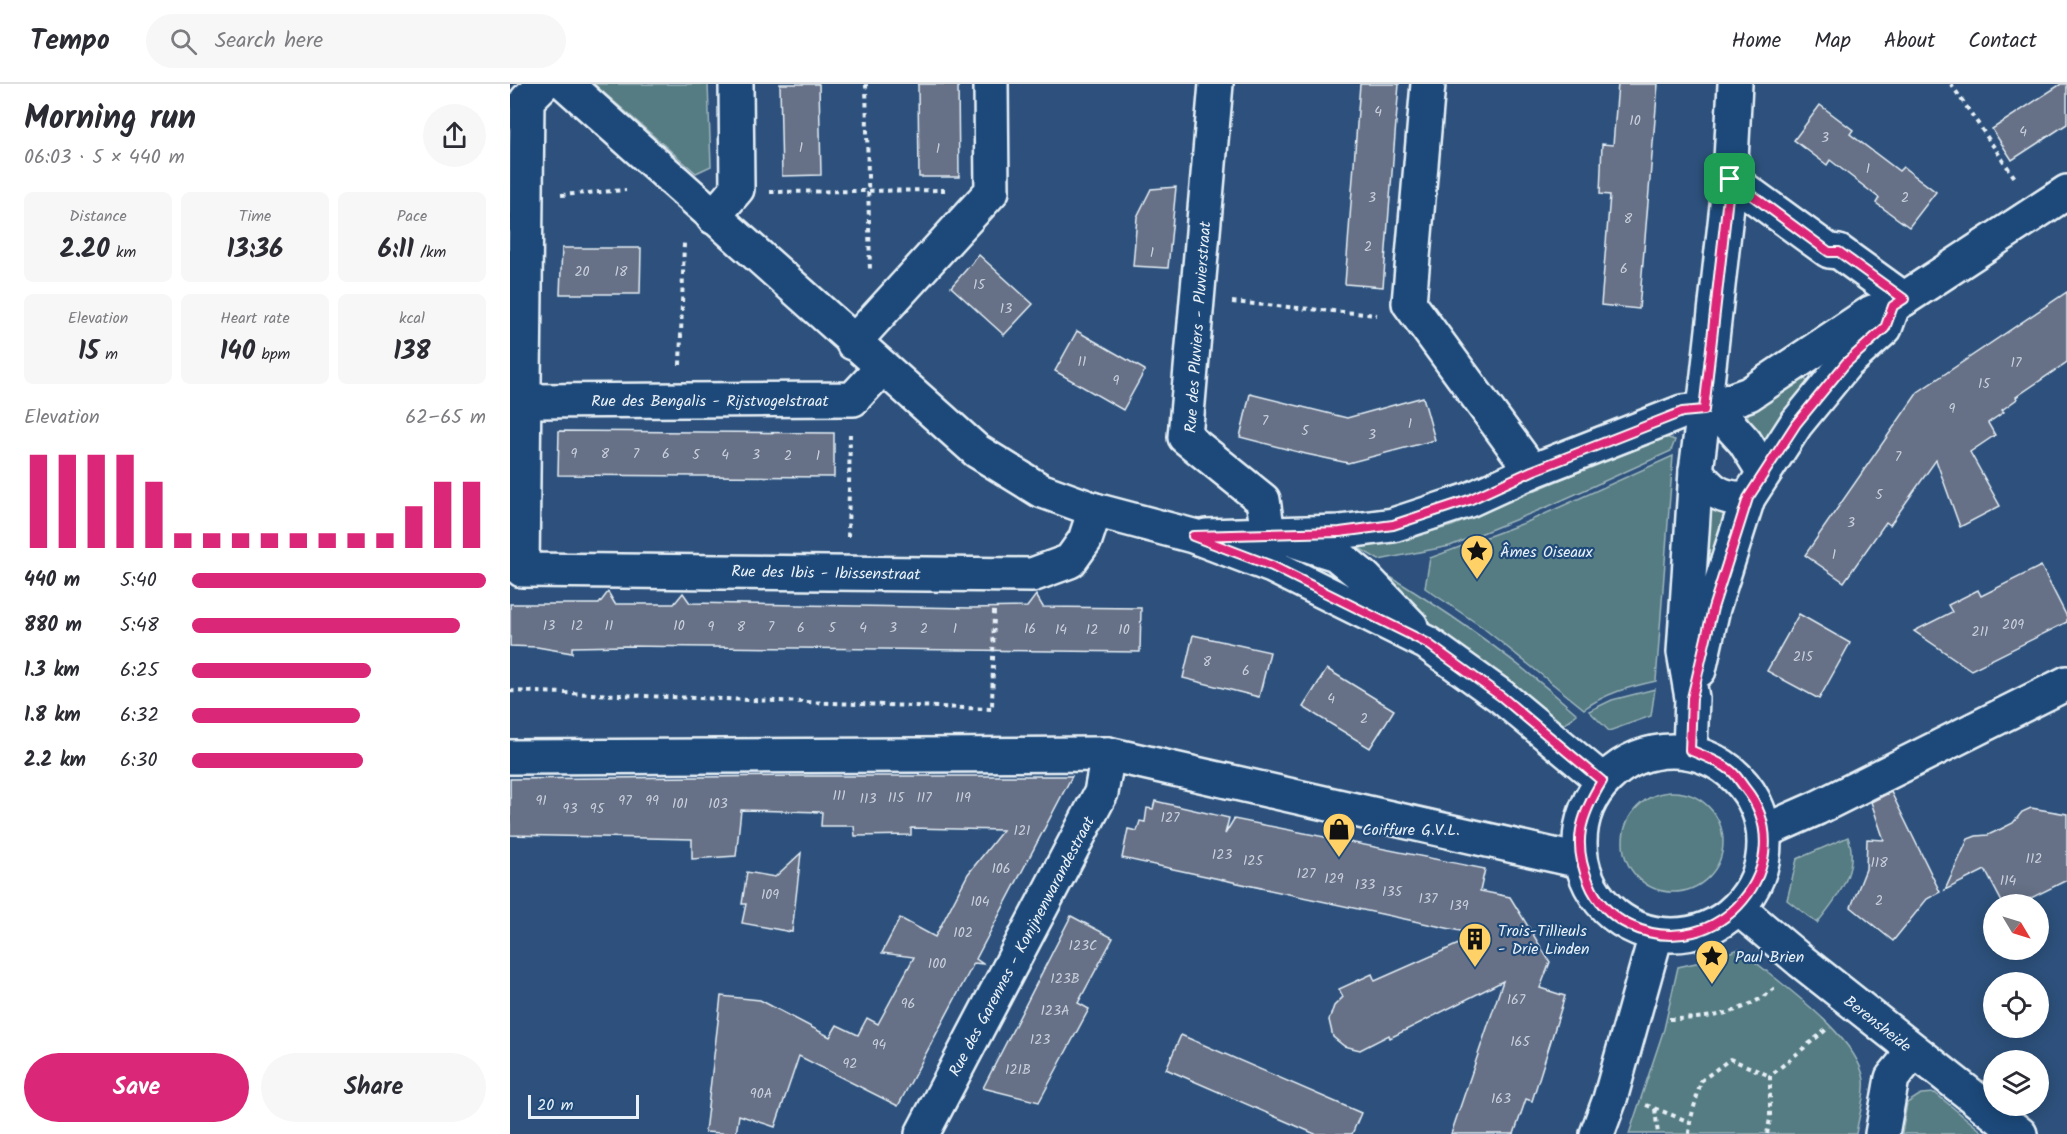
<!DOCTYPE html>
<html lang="en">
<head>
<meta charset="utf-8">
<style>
  body { margin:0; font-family:Kalam,sans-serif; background:#f7f7f7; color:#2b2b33; height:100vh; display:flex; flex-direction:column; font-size:22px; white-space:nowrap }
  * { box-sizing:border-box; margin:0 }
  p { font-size:20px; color:#7c7c81 }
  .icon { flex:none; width:33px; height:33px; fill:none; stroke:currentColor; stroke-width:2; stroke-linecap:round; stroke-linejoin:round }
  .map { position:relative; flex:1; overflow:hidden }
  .drawer { display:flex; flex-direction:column; background:#fff; width:510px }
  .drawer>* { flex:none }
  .needle { width:39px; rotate:128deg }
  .controls { position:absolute; left:1473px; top:810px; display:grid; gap:12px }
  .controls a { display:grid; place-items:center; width:66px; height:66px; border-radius:50%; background:#fff; box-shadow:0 3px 15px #0003; font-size:30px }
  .scale { position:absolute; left:18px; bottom:15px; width:111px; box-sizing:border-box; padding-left:6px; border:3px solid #e8f1f8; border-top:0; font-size:16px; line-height:21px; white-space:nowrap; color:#e8f1f8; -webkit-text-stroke:4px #1f4a7a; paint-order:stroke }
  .pin { position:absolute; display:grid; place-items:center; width:51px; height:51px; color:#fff; margin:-26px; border-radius:12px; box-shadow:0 3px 9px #0006 }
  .round { display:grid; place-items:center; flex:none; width:63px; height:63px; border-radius:32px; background:#f7f7f7 }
  .overview { display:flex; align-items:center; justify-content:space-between; height:102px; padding:0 24px }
  h1 { font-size:33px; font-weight:700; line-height:45px }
  .metrics { display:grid; grid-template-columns:repeat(3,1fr); gap:9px; height:102px; padding:6px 24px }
  .metrics div { display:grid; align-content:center; border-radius:9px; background:#f7f7f7; text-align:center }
  .metrics b { font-size:26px; font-weight:700 }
  .metrics small { font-size:16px; font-weight:400 }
  .metrics p { font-size:16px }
  .chart { height:168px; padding:12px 24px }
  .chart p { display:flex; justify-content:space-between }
  .chart svg { width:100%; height:108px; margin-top:6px; stroke:#db2777; stroke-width:6 }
  .cta { display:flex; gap:12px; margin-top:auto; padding:12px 24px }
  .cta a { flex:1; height:69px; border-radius:36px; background:#db2777; color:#fff; font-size:24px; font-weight:700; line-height:69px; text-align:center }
  .cta a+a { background:#f7f7f7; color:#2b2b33 }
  ul { padding:0 24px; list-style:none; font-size:20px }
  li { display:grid; grid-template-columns:96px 72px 1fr; align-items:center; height:45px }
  li i { height:15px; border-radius:8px; background:#db2777 }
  header { display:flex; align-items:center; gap:36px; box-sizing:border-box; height:84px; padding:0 30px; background:#fff; border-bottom:2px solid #e1e1e2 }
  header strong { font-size:28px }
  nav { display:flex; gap:33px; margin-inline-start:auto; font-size:21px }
  .search { width:420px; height:54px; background:#f7f7f7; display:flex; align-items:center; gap:15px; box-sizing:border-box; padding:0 21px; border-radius:33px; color:#7c7c81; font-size:22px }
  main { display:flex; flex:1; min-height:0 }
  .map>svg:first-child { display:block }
  .green { fill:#557b82; stroke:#9eb6bd; stroke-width:1.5 }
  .building { fill:#666f86; stroke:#e8f1f8; stroke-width:1.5 }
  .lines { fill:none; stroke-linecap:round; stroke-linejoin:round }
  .minor-casing { stroke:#e8f1f8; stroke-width:38 }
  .tertiary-casing { stroke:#e8f1f8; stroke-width:38 }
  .path { stroke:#e8f1f8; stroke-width:4; stroke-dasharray:4.5 4.5; stroke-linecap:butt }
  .minor { stroke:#1f4a7a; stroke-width:33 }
  .tertiary { stroke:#1f4a7a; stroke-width:33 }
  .route-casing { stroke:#fff; stroke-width:12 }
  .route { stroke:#db2777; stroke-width:8 }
  .labels { text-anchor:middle; stroke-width:4.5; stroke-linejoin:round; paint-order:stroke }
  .number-label { font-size:14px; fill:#c8d0dc }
  .street-label { font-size:16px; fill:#e8f1f8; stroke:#1f4a7a }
  .poi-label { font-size:16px; fill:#e8f1f8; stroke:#1f4a7a; text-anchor:start }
</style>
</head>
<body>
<header>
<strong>Tempo</strong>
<div class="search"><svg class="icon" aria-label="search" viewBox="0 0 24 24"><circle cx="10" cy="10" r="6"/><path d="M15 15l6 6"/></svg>Search here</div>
<nav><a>Home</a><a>Map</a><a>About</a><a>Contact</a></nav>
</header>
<main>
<section class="drawer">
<div class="overview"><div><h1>Morning run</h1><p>06:03 · 5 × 440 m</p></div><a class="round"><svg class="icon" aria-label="share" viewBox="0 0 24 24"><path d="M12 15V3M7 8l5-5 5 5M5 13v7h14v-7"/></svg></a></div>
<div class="metrics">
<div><p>Distance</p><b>2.20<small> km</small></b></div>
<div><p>Time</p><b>13:36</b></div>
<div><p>Pace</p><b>6:11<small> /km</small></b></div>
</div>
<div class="metrics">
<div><p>Elevation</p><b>15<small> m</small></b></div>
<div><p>Heart rate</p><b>140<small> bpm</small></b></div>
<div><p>kcal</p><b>138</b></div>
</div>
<div class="chart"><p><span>Elevation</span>62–65 m</p>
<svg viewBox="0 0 160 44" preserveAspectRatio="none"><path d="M5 44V6M15 44V6M25 44V6M35 44V6M45 44V17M55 44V38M65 44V38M75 44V38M85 44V38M95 44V38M105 44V38M115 44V38M125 44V38M135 44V27M145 44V17M155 44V17"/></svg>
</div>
<ul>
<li><b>440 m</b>5:40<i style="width:100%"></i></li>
<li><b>880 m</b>5:48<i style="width:91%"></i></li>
<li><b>1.3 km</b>6:25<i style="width:61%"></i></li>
<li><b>1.8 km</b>6:32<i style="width:57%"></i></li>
<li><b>2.2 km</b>6:30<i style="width:58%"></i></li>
</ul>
<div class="cta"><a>Save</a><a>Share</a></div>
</section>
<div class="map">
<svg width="1557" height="1050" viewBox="0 0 1557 1050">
  <rect width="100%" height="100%" fill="#2d517c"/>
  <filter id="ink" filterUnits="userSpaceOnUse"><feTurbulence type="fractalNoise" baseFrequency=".0167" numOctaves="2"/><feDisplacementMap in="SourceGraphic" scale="12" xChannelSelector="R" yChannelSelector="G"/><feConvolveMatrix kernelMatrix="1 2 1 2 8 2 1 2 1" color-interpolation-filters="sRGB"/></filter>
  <g filter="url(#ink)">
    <g class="green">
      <path d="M 84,0 L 198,0 L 201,82 L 186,89 Z"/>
      <path d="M 1294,294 L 1299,299 L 1253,369 L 1237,336 L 1239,326 Z"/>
      <path d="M 1152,352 L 1165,356 L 1161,367 L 1037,423 L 940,462 L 869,476 L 847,463 L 881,458 L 942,442 Z"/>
      <path d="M 1163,372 L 1146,597 C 1119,603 1096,609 1074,625 L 972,543 L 915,504 L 920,474 L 1017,438 Z"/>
      <path d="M 1200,426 L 1220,428 L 1203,474 L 1195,470 L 1198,428 Z"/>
      <path d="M 850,475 C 928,520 1000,570 1067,630 L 1051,643 L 1000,598 L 889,518 Z"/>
      <path d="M 1145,605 L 1141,632 L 1099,647 L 1079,627 L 1102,616 Z"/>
      <circle cx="1163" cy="758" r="50"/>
      <path d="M 1338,753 C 1350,785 1327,815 1307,839 L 1277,816 L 1287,775 Z"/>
      <path d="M 1229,865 C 1263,894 1348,951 1354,996 C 1356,1009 1348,1036 1346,1050 L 1119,1050 L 1154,945 L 1168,883 L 1195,877 Z"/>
      <path d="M 1425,1009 L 1475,1050 L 1392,1050 L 1397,1019 L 1411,1010 Z"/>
    </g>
    <g class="building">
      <path d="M 270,0 L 309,0 L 311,91 L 272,92 Z"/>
      <path d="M 408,0 L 448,0 L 449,93 L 409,93 Z"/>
      <path d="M 850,0 L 889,0 L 873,203 L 835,200 Z"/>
      <path d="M 1108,0 L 1148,0 L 1129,225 L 1091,221 L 1100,111 L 1090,110 L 1092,60 L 1103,61 Z"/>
      <path d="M 1551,0 L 1557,0 L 1557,40 L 1502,76 L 1482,45 Z"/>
      <path d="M 1310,21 L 1343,46 L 1340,50 L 1389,87 L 1393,83 L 1426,108 L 1399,143 L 1366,119 L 1369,114 L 1320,76 L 1317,81 L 1284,56 Z"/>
      <path d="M 666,103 L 658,184 L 623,182 L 627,133 L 641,105 Z"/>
      <path d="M 52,164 L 131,164 L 130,210 L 50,210 Z"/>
      <path d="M 469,171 L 523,220 L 494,251 L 441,203 Z"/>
      <path d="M 1557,208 L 1557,278 L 1506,313 L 1507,315 L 1492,326 L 1494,328 L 1478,339 L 1485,351 L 1460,368 L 1490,422 L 1450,443 L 1426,376 L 1380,441 L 1376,438 L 1334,498 L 1295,471 L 1408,308 Z"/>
      <path d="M 567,247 L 635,286 L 613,326 L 545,287 Z"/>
      <path d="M 740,310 L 837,334 L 913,313 L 925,356 L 838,379 L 796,370 L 730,353 Z"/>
      <path d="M 49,347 L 324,349 L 324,393 L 48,391 Z"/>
      <path d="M 1531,482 L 1557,533 L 1557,538 L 1461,586 L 1404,547 L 1442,528 L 1438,521 L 1468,506 L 1471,512 Z"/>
      <path d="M 98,508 L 105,520 L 164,520 L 173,509 L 180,519 L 461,524 L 517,523 L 526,511 L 533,523 L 631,524 L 630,568 L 116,562 L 62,563 L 62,569 L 27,563 L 0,562 L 0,520 L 89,520 Z"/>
      <path d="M 1289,530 L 1340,559 L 1309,615 L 1257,587 Z"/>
      <path d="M 683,551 L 760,568 L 749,613 L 673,594 Z"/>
      <path d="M 817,585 L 884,626 L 860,664 L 793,623 Z"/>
      <path d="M 291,692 L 562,692 L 466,875 L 473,880 L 464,879 L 388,1022 L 289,972 L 265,1043 L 229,1031 L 226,1050 L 195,1048 L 211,912 L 250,916 L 320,953 L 327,941 L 348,951 L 357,934 L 368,940 L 404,873 L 372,869 L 390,834 L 425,853 L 458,790 L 493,746 L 401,744 L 401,751 L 345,752 L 344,742 L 311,742 L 312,728 L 231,726 L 226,772 L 182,775 L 182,755 L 0,751 L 0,695 Z"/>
      <path d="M 1381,708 L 1430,808 L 1417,815 L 1383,857 L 1341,823 L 1356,785 L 1357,755 L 1374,756 L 1361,718 Z"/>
      <path d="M 645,717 L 719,734 L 715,750 L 724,735 L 975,785 L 970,807 L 1000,813 L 1040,878 L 1030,904 L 1055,912 L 1022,1017 L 1016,1015 L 1004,1050 L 941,1050 L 993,897 L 880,954 L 879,951 L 850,966 L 834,962 L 823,953 L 819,936 L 824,922 L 833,913 L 829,905 L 862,890 L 865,897 L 969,851 L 612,774 L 618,745 L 627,747 L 630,737 L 635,738 L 637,724 L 643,725 Z"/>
      <path d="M 1521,724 L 1557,730 L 1557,796 L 1509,820 L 1493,820 L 1475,786 L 1435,806 L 1458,755 L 1466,752 L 1478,751 L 1491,745 L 1503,739 L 1512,728 Z"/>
      <path d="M 291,769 L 282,848 L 232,839 L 236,820 L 232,820 L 237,788 L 265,793 Z"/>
      <path d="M 561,832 L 603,854 L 568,919 L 579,925 L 529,1018 L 473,1004 Z"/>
      <path d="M 671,951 L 851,1029 L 842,1050 L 805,1050 L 656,985 Z"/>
    </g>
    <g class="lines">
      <defs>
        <g id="minor">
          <path d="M 33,0 L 17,16 L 12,486 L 522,491 L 560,477 L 575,456 L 585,426"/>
          <path d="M 56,0 L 467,367 L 530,406 L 585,426 L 683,452 L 762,482 L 917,559 L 992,613 L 1093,697"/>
          <path d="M 706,0 L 675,353 L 753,416 L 761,469"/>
          <path d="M 918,0 L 899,219 L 1022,387"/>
          <path d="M 1220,95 L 1319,167 L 1329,168 L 1394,215"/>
          <path d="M 203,133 L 227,105 L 226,0"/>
          <path d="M 343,259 L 482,107 L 481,0"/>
          <path d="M 16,317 L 343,315 L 371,285"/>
          <path d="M 1194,326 L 1220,95 L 1225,0"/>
          <path d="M 1194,326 L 1216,337 L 1235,358 L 1253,387"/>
          <path d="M 1186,387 C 1200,407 1212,416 1238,414"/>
          <path d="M 696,452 L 830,448 L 883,441 L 959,416 L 1022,387 L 1172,328 L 1194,326"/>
          <path d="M 786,457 L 826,470 L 855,494 L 901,542"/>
          <path d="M 0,673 L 598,670 L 1070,777"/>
          <path d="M 1255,747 L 1307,724 L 1557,599"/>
          <path d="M 1228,824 L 1291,877 L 1510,1050"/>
          <path d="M 412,1050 L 591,709 L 598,670"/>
          <path d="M 1372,1050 L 1382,994 L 1404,967"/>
        </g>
        <g id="tertiary">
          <path d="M 1189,586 L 1203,524 L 1238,414 L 1286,340 L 1336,279 L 1375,244 L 1383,222"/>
          <path d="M 1180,666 L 1182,614 L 1174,568 L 1186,387 L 1194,326 L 1239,310 L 1362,228 L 1383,222 L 1557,108"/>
          <circle cx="1162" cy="759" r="92"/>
          <path d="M 1087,1050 L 1100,1015 L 1146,851"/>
        </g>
      </defs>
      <use href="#minor" class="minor-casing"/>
      <use href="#tertiary" class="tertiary-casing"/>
      <g class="path">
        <path d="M 356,0 L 360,188"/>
        <path d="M 1441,0 L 1505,94"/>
        <path d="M 260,108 L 435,106"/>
        <path d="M 51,111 L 116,106"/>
        <path d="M 722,218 L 867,231"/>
        <path d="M 170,281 L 174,159"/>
        <path d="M 338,453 L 340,350"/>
        <path d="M 0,607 L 482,625 L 484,526"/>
        <path d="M 1159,935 C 1200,935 1234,930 1266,903"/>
        <path d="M 1136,1021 L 1180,1038"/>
        <path d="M 1145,1025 L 1148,1050"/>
        <path d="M 1179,1050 L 1180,1038 L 1191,997 L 1220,975 L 1260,992"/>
        <path d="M 1257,1050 L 1260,1035 L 1260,992 L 1318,944"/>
      </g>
      <use href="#minor" class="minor"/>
      <use href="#tertiary" class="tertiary"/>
    </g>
  </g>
  <g class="lines" filter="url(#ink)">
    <defs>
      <path id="route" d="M 1220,95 L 1319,168 L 1329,168 L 1394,215 L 1383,222 L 1375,244 L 1336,279 L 1286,340 L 1238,414 L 1203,524 L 1182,614 L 1180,666 C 1193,672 1209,677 1220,686 C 1226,690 1230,698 1235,704 C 1295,778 1208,884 1119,841 C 1102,833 1086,817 1079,799 C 1062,759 1070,733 1092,697 L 992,613 L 917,559 L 762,482 L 683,452 L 830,448 L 883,441 L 959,416 L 1022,387 L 1172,328 L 1194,326 Z"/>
    </defs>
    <use href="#route" class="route-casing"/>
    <use href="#route" class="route"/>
  </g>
  <defs>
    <symbol id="sight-pin" viewBox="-11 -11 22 30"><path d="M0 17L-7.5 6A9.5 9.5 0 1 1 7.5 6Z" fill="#ffd166" stroke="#1f4a7a"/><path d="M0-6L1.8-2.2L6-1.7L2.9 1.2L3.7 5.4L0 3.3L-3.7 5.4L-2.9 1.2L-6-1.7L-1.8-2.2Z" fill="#111"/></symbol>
    <symbol id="shop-pin" viewBox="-11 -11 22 30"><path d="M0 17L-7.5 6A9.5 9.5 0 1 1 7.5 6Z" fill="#ffd166" stroke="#1f4a7a"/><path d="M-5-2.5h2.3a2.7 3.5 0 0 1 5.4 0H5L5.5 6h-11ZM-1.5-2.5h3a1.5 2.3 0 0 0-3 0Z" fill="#111"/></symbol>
    <symbol id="building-pin" viewBox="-11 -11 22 30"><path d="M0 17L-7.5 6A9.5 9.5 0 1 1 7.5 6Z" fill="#ffd166" stroke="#1f4a7a"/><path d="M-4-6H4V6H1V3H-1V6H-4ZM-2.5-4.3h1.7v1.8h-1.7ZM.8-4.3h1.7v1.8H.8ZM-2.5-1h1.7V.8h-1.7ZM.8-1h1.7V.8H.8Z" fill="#111"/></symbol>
  </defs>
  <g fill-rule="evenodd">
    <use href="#sight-pin" x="948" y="448" width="38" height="52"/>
    <use href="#shop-pin" x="810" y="726" width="38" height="52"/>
    <use href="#building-pin" x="946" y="836" width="38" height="52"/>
    <use href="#sight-pin" x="1183" y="853" width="38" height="52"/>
  </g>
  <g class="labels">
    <g class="number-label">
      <text x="868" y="32">4</text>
      <text x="1125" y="41">10</text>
      <text x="1513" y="52">4</text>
      <text x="1315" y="58">3</text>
      <text x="291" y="68">1</text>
      <text x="428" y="69">1</text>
      <text x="1358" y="89">1</text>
      <text x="862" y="118">3</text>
      <text x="1395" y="118">2</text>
      <text x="1118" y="139">8</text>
      <text x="858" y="167">2</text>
      <text x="642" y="173">1</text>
      <text x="1114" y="189">6</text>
      <text x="72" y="192">20</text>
      <text x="111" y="192">18</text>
      <text x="469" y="205">15</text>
      <text x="496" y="229">13</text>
      <text x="572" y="282">11</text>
      <text x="1506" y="283">17</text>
      <text x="606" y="301">9</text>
      <text x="1474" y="304">15</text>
      <text x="1442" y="329">9</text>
      <text x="755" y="341">7</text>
      <text x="900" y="344">1</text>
      <text x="795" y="351">5</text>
      <text x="862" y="355">3</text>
      <text x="64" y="374">9</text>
      <text x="95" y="374">8</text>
      <text x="126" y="374">7</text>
      <text x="156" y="374">6</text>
      <text x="186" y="375">5</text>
      <text x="215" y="375">4</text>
      <text x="246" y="375">3</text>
      <text x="278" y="376">2</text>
      <text x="308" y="376">1</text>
      <text x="1388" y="377">7</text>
      <text x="1369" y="415">5</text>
      <text x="1341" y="443">3</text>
      <text x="1324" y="475">1</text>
      <text x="1503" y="545">209</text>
      <text x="39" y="546">13</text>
      <text x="67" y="546">12</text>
      <text x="99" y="546">11</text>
      <text x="169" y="546">10</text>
      <text x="201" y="547">9</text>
      <text x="231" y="547">8</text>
      <text x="261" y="547">7</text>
      <text x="291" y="548">6</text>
      <text x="322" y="548">5</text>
      <text x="353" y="548">4</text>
      <text x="383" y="548">3</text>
      <text x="414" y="549">2</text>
      <text x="445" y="549">1</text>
      <text x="520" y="549">16</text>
      <text x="551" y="550">14</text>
      <text x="582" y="550">12</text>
      <text x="614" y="550">10</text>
      <text x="1470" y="552">211</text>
      <text x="1293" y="577">215</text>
      <text x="697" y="582">8</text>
      <text x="736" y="591">6</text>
      <text x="821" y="619">4</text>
      <text x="854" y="639">2</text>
      <text x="329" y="716">111</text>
      <text x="386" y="718">115</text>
      <text x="414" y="718">117</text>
      <text x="453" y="718">119</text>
      <text x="358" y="719">113</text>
      <text x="31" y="721">91</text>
      <text x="115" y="721">97</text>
      <text x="142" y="721">99</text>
      <text x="170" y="724">101</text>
      <text x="208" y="724">103</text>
      <text x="60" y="729">93</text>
      <text x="87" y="729">95</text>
      <text x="660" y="738">127</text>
      <text x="512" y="751">121</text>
      <text x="712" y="775">123</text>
      <text x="1524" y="779">112</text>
      <text x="743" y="781">125</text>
      <text x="1369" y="783">118</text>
      <text x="491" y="789">106</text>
      <text x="796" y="794">127</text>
      <text x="824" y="799">129</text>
      <text x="1498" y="801">114</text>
      <text x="855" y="805">133</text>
      <text x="882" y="812">135</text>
      <text x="260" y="815">109</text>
      <text x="918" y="819">137</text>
      <text x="1369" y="821">2</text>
      <text x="470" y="822">104</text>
      <text x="949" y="826">139</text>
      <text x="453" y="853">102</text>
      <text x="573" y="866">123C</text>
      <text x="427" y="884">100</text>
      <text x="555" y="899">123B</text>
      <text x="1006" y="920">167</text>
      <text x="398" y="924">96</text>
      <text x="545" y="931">123A</text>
      <text x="530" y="960">123</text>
      <text x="1010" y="962">165</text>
      <text x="369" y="965">94</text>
      <text x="340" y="984">92</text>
      <text x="508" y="990">121B</text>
      <text x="251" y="1014">90A</text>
      <text x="991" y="1019">163</text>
    </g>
    <g class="street-label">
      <text transform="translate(687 243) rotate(-86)" y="6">Rue des Pluviers - Pluvierstraat</text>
      <text x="200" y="322">Rue des Bengalis - Rijstvogelstraat</text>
      <text transform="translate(316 488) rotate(1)" y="6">Rue des Ibis - Ibissenstraat</text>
      <text transform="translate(511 862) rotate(-62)" y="6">Rue des Garennes - Konijnenwarandestraat</text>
      <text transform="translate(1368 939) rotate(38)" y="6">Berensheide</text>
    </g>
    <g class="poi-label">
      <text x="990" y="473">Âmes Oiseaux</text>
      <text x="852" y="751">Coiffure G.V.L.</text>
      <text x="988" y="852">Trois-Tillieuls<tspan x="988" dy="18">- Drie Linden</tspan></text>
      <text x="1225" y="878">Paul Brien</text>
    </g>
  </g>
</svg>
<div class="controls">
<a><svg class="needle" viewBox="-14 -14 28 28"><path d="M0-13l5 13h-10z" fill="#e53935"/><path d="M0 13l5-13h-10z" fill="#7c7c81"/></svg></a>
<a><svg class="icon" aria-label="locate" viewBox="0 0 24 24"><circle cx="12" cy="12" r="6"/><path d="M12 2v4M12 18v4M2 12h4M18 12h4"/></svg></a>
<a><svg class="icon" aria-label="layers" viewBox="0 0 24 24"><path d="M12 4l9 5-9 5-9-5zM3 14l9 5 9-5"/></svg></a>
</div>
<div class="scale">20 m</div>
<div class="pin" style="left:1220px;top:95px;background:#1e9e55"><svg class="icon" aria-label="arrive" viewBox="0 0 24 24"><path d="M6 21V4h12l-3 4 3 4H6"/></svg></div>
</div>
</main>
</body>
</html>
